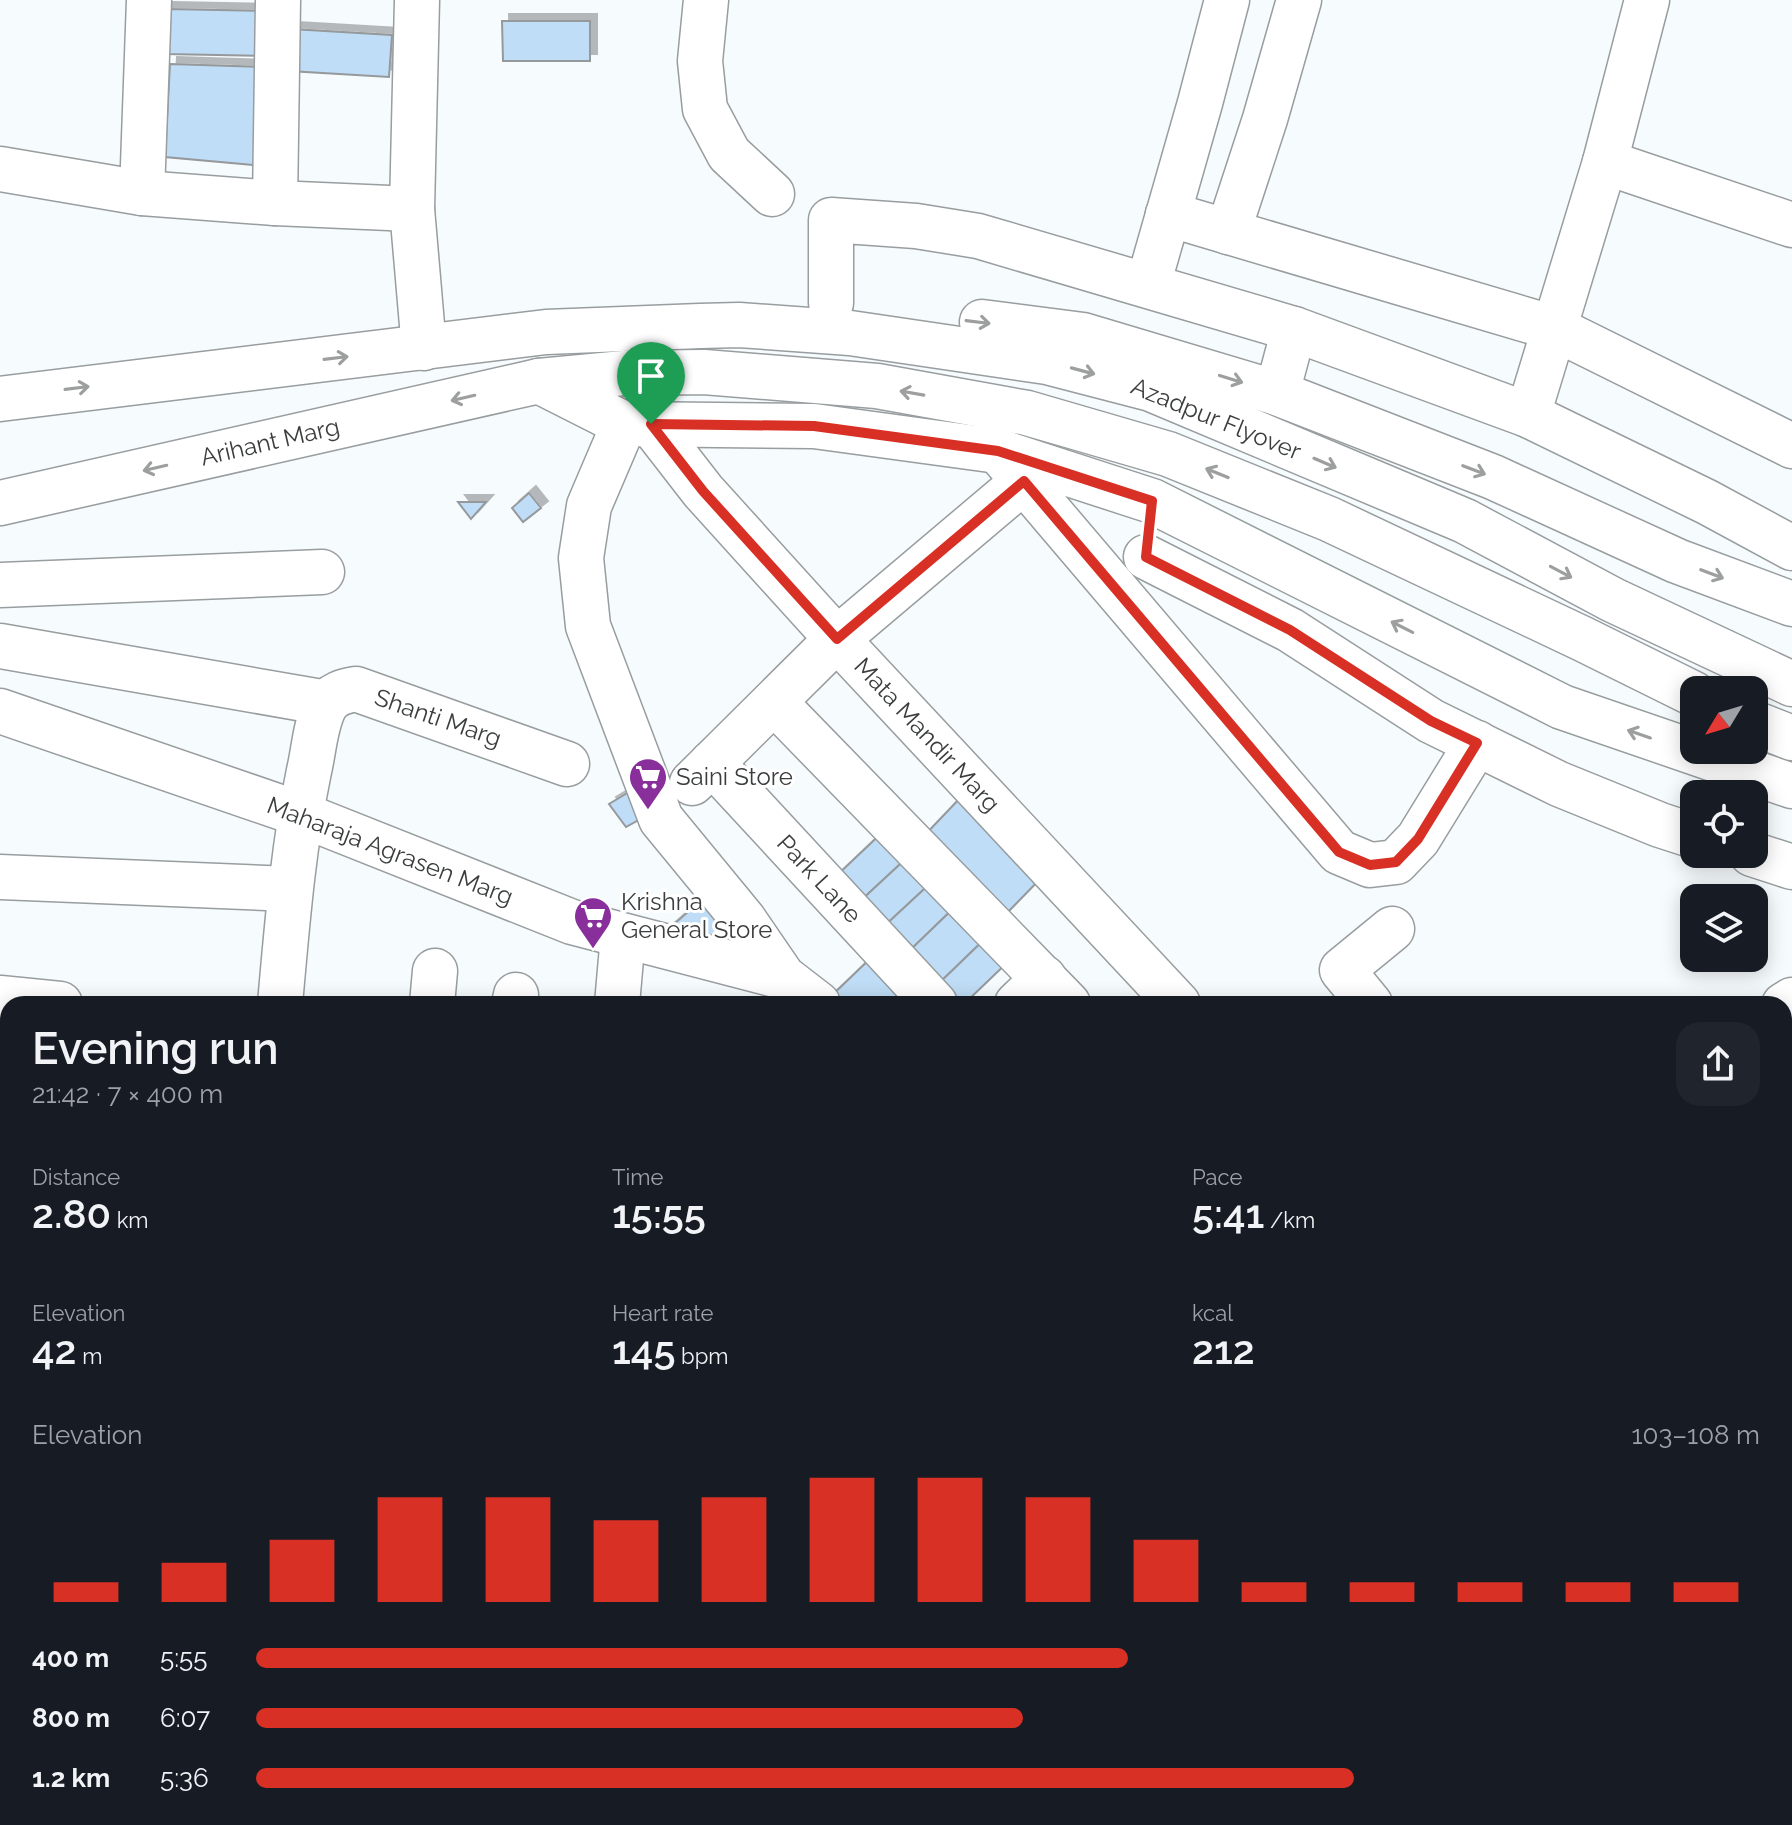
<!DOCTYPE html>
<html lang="en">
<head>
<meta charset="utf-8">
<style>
  body { margin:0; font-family:Raleway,sans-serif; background:#20242c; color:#f1f3f6; height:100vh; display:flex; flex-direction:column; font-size:30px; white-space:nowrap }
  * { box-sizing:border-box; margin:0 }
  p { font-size:26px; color:#9ea1a6 }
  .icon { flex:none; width:44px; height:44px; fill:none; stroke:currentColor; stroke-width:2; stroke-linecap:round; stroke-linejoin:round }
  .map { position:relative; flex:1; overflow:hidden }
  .side { position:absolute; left:0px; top:996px; width:1792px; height:830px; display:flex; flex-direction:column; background:#171b24; border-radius:24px 24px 0 0; box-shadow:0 4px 20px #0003 }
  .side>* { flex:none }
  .needle { width:52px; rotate:232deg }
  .fabs { position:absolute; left:1680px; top:676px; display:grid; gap:16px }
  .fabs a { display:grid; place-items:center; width:88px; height:88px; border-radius:16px; background:#171b24; box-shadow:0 4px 20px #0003; font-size:40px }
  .pin { position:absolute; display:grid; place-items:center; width:68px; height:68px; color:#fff; margin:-82px -34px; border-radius:50% 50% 50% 0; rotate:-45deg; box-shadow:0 0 8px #0007 }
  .pin .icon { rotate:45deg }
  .round { display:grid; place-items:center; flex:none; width:84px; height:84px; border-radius:24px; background:#20242c }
  .overview { display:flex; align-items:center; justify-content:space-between; height:136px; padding:0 32px }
  h1 { font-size:44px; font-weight:600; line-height:60px }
  .stats { display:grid; grid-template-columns:repeat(3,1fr); gap:12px; height:136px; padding:8px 32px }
  .stats div { display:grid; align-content:center }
  .stats b { font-size:40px; font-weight:600 }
  .stats small { font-size:22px; font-weight:400 }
  .stats p { font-size:22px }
  .chart { height:224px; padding:16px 32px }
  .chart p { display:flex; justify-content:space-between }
  .chart svg { width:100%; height:144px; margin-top:8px; stroke:#d93025; stroke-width:6 }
  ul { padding:0 32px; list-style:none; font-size:26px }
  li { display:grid; grid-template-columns:128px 96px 1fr; align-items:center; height:60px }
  li i { height:20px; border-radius:10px; background:#d93025 }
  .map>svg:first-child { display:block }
  .building { fill:#bfddf6; stroke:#95999c; stroke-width:2; filter:url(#shadow) }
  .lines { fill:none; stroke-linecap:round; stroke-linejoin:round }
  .minor-casing { stroke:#989d9f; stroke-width:47 }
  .major-casing { stroke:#989d9f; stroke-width:47 }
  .minor { stroke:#fff; stroke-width:44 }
  .major { stroke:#fff; stroke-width:44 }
  .oneway { stroke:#9d9e9e }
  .route-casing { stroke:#fff; stroke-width:16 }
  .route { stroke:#d93025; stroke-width:10 }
  .labels { text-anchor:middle; stroke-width:6; stroke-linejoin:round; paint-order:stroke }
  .street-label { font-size:24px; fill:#3b3d3e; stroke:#fff }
  .poi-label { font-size:24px; fill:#3b3d3e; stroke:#fff; text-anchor:start }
</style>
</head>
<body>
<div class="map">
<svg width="1792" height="1825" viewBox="0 0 1792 1825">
  <defs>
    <filter id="shadow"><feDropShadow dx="7" dy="-7" stdDeviation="0" flood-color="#0004"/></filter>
  </defs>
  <rect width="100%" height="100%" fill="#f6fbfd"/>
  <g class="building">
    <path d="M 166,9 L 265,11 L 264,56 L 165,54 Z"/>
    <path d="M 502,21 L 590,21 L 590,61 L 503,61 Z"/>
    <path d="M 291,29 L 392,35 L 389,77 L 289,71 Z"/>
    <path d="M 170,64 L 267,67 L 264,166 L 165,157 Z"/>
    <path d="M 529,493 L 541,508 L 523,522 L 512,508 Z"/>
    <path d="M 458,502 L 486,502 L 471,519 Z"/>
    <path d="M 639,786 L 653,812 L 626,827 L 609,804 Z"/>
    <path d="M 962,796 L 1044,875 L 1002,918 L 921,839 Z"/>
    <path d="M 888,827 L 911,854 L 856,905 L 833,879 Z"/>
    <path d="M 911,854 L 935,879 L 880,930 L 856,905 Z"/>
    <path d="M 935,879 L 959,903 L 904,956 L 880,930 Z"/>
    <path d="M 712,891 L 732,914 L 700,948 L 666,931 Z"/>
    <path d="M 959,903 L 989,935 L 934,988 L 904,956 Z"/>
    <path d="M 989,935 L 1012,958 L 964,1004 L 950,1004 L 934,988 Z"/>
    <path d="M 874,955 L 912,994 L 902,1004 L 831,1004 L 827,1000 Z"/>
  </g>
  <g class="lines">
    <defs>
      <g id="minor">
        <path d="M 417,0 L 412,209 L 424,348"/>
        <path d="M 706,0 L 700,61 L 705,109 L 729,154 L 772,194"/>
        <path d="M 1605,162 L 1792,225"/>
        <path d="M 0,169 L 142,193 L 275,203 L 412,209"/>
        <path d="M 142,193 L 149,0"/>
        <path d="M 275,203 L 278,0"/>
        <path d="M 1168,214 L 1554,328 L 1792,446"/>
        <path d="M 1228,232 L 1265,119 L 1299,0"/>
        <path d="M 1148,285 L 1200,103 L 1227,0"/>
        <path d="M 831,303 L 831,220 L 916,226 L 978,236 L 1294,329 L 1528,415 L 1707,502 L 1792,548"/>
        <path d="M 1277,393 L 1294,329"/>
        <path d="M 1528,415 L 1605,162 L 1647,0"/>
        <path d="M 624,424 L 589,506 L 581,558 L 588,626 L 661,819 L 744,920 L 783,977 L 818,1004"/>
        <path d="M 651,424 L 703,491 L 837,639 L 1178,1004"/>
        <path d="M 998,451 L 1339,852 L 1370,865 L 1396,862 L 1418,839 L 1477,743"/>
        <path d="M 1146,557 L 1290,630 L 1431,721 L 1559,784 L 1660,825 L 1694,836"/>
        <path d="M 0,585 L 322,572"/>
        <path d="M 0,646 L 327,703"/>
        <path d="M 774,702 L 1068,1004"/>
        <path d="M 0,711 L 300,814 L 572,922 L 783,977"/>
        <path d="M 712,763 L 935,1004"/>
        <path d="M 692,783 L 837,639 L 1024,481"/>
        <path d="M 1752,854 L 1792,867"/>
        <path d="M 0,877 L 290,889"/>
        <path d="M 0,998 L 60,1004"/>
        <path d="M 280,1004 C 287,926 293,848 309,771 C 314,750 315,725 325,706 C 332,694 344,691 356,689 L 567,764"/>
        <path d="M 432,1004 L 435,971"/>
        <path d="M 514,1004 L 516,995"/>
        <path d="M 617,1004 L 623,936"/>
        <path d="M 1017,1004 L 1044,978"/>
        <path d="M 1370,1004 L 1342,970 L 1392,929"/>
        <path d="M 1784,1005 L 1792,1000"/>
        <path d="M 0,1129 L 8,1130"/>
        <path d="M 0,1261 L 8,1262"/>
        <path d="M 0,1393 L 8,1394"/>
        <path d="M 0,1531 L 8,1532"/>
        <path d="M 1784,1636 L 1792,1629"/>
        <path d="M 793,1818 L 861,1825"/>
        <path d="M 1428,1818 L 1451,1825"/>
        <path d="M 41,1825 L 42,1818"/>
        <path d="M 429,1825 L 430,1818"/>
        <path d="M 937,1825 L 942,1818"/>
        <path d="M 1110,1825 L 1115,1818"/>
        <path d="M 1240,1825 L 1244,1818"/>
        <path d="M 1383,1825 L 1389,1818"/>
        <path d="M 1619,1825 L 1621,1818"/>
      </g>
      <g id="major">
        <path d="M 982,322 L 1083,335 L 1277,393 L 1493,477 L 1677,561 L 1792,604"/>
        <path d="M 539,381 L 624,424 L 814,426 L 998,451 L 1152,501 L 1562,707 L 1792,786"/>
        <path d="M 0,399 L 546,332 L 700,326 L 739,325 L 850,333 L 1047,362 L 1151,389 L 1465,521 L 1613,600 L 1792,684"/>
        <path d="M 0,503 L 539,381 L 624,373 L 704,372 L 877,386 L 1027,413 L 1168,454 L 1329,519 L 1583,639 L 1694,694"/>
        <path d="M 1754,723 L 1792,738"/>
      </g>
    </defs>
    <use href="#minor" class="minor-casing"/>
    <use href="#major" class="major-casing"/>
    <use href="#minor" class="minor"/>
    <use href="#major" class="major"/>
  </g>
  <defs><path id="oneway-shaft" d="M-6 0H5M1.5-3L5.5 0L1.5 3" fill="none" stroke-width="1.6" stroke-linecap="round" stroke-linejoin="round" transform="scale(2)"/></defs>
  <g class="oneway">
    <use href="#oneway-shaft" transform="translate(978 322) rotate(7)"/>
    <use href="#oneway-shaft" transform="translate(336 358) rotate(-7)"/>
    <use href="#oneway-shaft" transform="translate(1083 371) rotate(15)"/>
    <use href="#oneway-shaft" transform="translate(1231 379) rotate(17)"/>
    <use href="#oneway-shaft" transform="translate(77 388) rotate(-7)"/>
    <use href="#oneway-shaft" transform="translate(912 393) rotate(-170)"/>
    <use href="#oneway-shaft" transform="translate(463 398) rotate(167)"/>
    <use href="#oneway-shaft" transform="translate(1325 463) rotate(23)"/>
    <use href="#oneway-shaft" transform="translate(155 468) rotate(167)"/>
    <use href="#oneway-shaft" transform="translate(1474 470) rotate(21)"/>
    <use href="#oneway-shaft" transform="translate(1217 473) rotate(-158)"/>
    <use href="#oneway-shaft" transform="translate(1561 572) rotate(28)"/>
    <use href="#oneway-shaft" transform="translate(1712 574) rotate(21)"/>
    <use href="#oneway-shaft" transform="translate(1402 627) rotate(-153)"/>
    <use href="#oneway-shaft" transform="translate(1639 734) rotate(-161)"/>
  </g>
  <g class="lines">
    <defs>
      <path id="route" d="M 651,424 L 814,426 L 998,451 L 1152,501 L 1146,557 L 1290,630 L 1431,721 L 1477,743 L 1418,839 L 1396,862 L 1370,865 L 1339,852 L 1024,481 L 837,639 L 703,491 Z"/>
    </defs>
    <use href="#route" class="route-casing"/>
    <use href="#route" class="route"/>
  </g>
  <defs>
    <symbol id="supermarket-pin" viewBox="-11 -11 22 30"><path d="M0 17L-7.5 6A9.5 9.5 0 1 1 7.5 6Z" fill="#882f9c" stroke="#fff"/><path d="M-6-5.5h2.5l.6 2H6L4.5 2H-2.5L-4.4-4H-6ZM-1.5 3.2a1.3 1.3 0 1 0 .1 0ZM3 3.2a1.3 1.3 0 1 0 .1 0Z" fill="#fff"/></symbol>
  </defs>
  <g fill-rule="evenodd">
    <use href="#supermarket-pin" x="626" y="755" width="44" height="60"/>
    <use href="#supermarket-pin" x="571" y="894" width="44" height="60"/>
  </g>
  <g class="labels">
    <g class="street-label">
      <text transform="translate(1216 419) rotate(22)" y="8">Azadpur Flyover</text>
      <text transform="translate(270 442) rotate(-13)" y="8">Arihant Marg</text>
      <text transform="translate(438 718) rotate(19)" y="8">Shanti Marg</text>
      <text transform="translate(927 735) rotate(47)" y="8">Mata Mandir Marg</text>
      <text transform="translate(390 851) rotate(21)" y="8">Maharaja Agrasen Marg</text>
      <text transform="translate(819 879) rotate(47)" y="8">Park Lane</text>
    </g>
    <g class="poi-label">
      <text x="676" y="785">Saini Store</text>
      <text x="621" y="910">Krishna<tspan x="621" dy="28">General Store</tspan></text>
    </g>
  </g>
</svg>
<div class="fabs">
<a><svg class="needle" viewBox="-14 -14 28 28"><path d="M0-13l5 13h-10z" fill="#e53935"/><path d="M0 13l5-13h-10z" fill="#9ea1a6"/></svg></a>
<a><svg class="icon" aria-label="locate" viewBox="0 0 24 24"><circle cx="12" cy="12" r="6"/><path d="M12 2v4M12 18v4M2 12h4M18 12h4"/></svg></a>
<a><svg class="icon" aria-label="layers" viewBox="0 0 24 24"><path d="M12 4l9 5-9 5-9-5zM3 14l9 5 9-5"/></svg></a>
</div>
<div class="pin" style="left:651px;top:424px;background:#1e9e55"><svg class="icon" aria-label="arrive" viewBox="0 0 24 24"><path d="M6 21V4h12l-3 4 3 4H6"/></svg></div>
<section class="side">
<div class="overview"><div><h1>Evening run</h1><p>21:42 · 7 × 400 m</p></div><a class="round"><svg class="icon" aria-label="share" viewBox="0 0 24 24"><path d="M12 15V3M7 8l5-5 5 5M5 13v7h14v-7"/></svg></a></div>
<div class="stats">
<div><p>Distance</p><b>2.80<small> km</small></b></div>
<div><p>Time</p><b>15:55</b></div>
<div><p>Pace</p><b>5:41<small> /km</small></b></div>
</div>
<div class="stats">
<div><p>Elevation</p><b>42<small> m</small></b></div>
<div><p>Heart rate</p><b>145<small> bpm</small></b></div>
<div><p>kcal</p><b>212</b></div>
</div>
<div class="chart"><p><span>Elevation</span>103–108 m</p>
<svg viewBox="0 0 160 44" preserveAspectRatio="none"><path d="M5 44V38M15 44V32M25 44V25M35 44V12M45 44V12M55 44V19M65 44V12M75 44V6M85 44V6M95 44V12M105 44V25M115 44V38M125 44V38M135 44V38M145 44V38M155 44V38"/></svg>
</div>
<ul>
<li><b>400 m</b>5:55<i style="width:58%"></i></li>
<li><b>800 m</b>6:07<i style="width:51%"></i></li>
<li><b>1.2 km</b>5:36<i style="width:73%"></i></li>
</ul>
</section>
</div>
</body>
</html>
